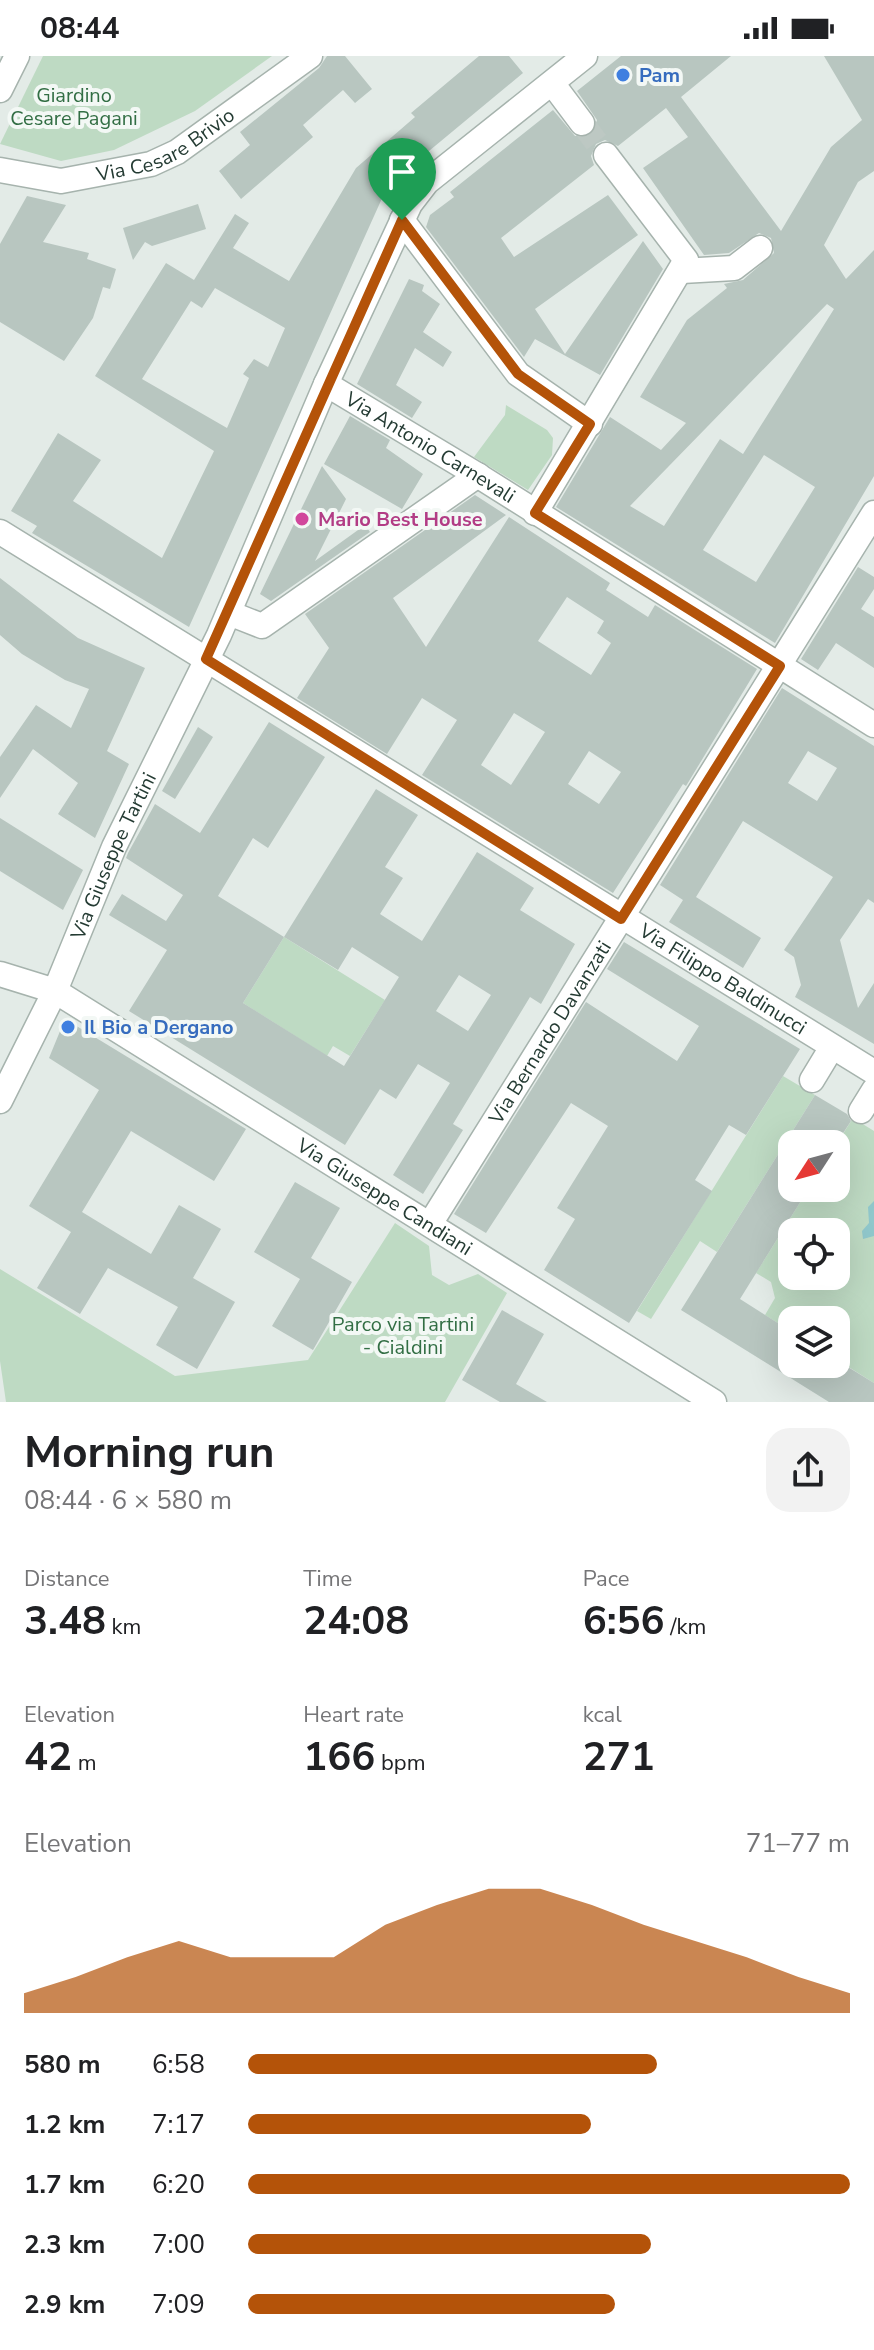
<!DOCTYPE html>
<html lang="en">
<head>
<meta charset="utf-8">
<style>
  body { margin:0; font-family:"Nunito Sans",sans-serif; background:#f2f2f2; color:#202124; height:100vh; display:flex; flex-direction:column; font-size:30px; white-space:nowrap }
  * { box-sizing:border-box; margin:0 }
  p { font-size:26px; color:#757577 }
  .icon { flex:none; width:44px; height:44px; fill:none; stroke:currentColor; stroke-width:2; stroke-linecap:round; stroke-linejoin:round }
  .map { position:relative; height:1346px; overflow:hidden }
  .panel { display:flex; flex-direction:column; background:#fff; flex:1 }
  .panel>* { flex:none }
  .needle { width:52px; rotate:234deg }
  .controls { position:absolute; left:778px; top:1074px; display:grid; gap:16px }
  .controls a { display:grid; place-items:center; width:72px; height:72px; border-radius:16px; background:#fff; box-shadow:0 8px 32px #0002; font-size:40px }
  .pin { position:absolute; display:grid; place-items:center; width:68px; height:68px; color:#fff; margin:-82px -34px; border-radius:50% 50% 50% 0; rotate:-45deg; box-shadow:0 0 8px #0007 }
  .pin .icon { rotate:45deg }
  .round { display:grid; place-items:center; flex:none; width:84px; height:84px; border-radius:24px; background:#f2f2f2 }
  .headline { display:flex; align-items:center; justify-content:space-between; height:136px; padding:0 24px }
  h1 { font-size:44px; font-weight:700; line-height:60px }
  .metrics { display:grid; grid-template-columns:repeat(3,1fr); gap:12px; height:136px; padding:8px 24px }
  .metrics div { display:grid; align-content:center }
  .metrics b { font-size:40px; font-weight:700 }
  .metrics small { font-size:22px; font-weight:400 }
  .metrics p { font-size:22px }
  .chart { height:224px; padding:16px 24px }
  .chart p { display:flex; justify-content:space-between }
  .chart svg { width:100%; height:144px; margin-top:8px; fill:#b45309; opacity:.7 }
  ul { padding:0 24px; list-style:none; font-size:26px }
  li { display:grid; grid-template-columns:128px 96px 1fr; align-items:center; height:60px }
  li i { height:20px; border-radius:10px; background:#b45309 }
  .status { display:flex; justify-content:space-between; align-items:center; height:56px; padding:0 40px; background:#fff; direction:ltr }
  .status svg { height:22px; fill:currentColor }
  .map>svg:first-child { display:block }
  .green { fill:#bedac3; fill-rule:evenodd }
  .water { fill:#90c7cb }
  .building { fill:#b8c6c0; fill-rule:evenodd }
  .lines { fill:none; stroke-linecap:round; stroke-linejoin:round }
  .minor-tunnel { stroke:#bdc8c3; stroke-width:24; stroke-dasharray:24 12; stroke-linecap:butt }
  .minor-casing { stroke:#a6b3ad; stroke-width:27 }
  .minor { stroke:#fff; stroke-width:24 }
  .route-casing { stroke:#fff; stroke-width:16 }
  .route { stroke:#b45309; stroke-width:10 }
  .shop-dot { fill:#3f7fe0; stroke:#f3f8f5; stroke-width:3 }
  .hotel-dot { fill:#d1479c; stroke:#f3f8f5; stroke-width:3 }
  .labels { text-anchor:middle; stroke-width:8; stroke-linejoin:round; paint-order:stroke }
  .shop-label { font-size:20px; font-weight:bold; fill:#366cbe; stroke:#f3f8f5; text-anchor:start }
  .park-label { font-size:20px; fill:#326e44; stroke:#f3f8f5 }
  .street-label { font-size:20px; fill:#243b33; stroke:#f3f8f5 }
  .hotel-label { font-size:20px; font-weight:bold; fill:#b23c85; stroke:#f3f8f5; text-anchor:start }
</style>
</head>
<body>
<div class="status"><b>08:44</b><svg viewBox="0 0 49 12"><path d="M0 12V9h3v3zM5 12V6h3v6zM10 12V3h3v9zM15 12V0h3v12zM26 1h20v11H26zM47 4h2v5h-2z"/></svg></div>
<div class="map">
<svg width="874" height="1346" viewBox="0 0 874 1346">
  <rect width="100%" height="100%" fill="#e3ebe7"/>
  <g class="green">
    <path d="M 43,0 L 272,0 L 195,55 L 114,94 L 61,105 L 0,88 Z"/>
    <path d="M 506,349 L 547,374 L 553,382 L 552,399 L 528,434 L 474,401 L 505,359 Z"/>
    <path d="M 284,881 L 385,944 L 350,1000 L 333,990 L 327,1000 L 243,947 Z"/>
    <path d="M 783,1020 L 815,1039 L 717,1196 L 700,1185 L 651,1263 L 637,1255 Z"/>
    <path d="M 853,1062 L 874,1075 L 874,1327 L 836,1303 L 836,1264 L 792,1264 L 792,1276 L 765,1259 L 775,1242 L 771,1226 L 756,1217 L 809,1132 L 836,1132 L 836,1089 ZM 792,1176 L 836,1176 L 836,1220 L 792,1220 Z"/>
    <path d="M 395,1167 L 429,1190 L 432,1219 L 449,1229 L 478,1218 L 507,1237 L 445,1346 L 6,1346 L 0,1305 L 0,1213 L 175,1320 L 308,1304 Z"/>
  </g>
  <path class="water" d="M 874,1145 L 874,1180 L 863,1183 L 862,1175 L 869,1167 L 868,1151 Z"/>
  <g class="building">
    <path d="M 327,0 L 345,0 L 372,33 L 355,47 L 343,34 L 303,69 L 313,81 L 241,143 L 219,115 L 250,89 L 240,76 L 319,12 Z"/>
    <path d="M 479,0 L 509,0 L 523,17 L 388,129 L 189,571 L 32,477 L 37,470 L 11,455 L 58,377 L 101,404 L 73,445 L 162,502 L 214,395 L 95,320 L 166,207 L 194,224 L 235,158 L 249,167 L 233,192 L 289,225 L 356,112 L 415,61 L 411,57 ZM 215,232 L 285,272 L 268,311 L 254,303 L 243,318 L 249,322 L 227,372 L 142,323 L 191,245 L 202,252 Z"/>
    <path d="M 621,0 L 731,0 L 681,41 L 781,175 L 831,91 L 862,64 L 824,0 L 874,0 L 874,115 L 858,126 L 824,189 L 846,223 L 874,194 L 874,420 L 775,587 L 556,451 L 610,361 L 661,394 L 686,367 L 640,341 L 687,264 L 727,232 L 724,228 L 743,224 L 774,197 L 771,182 L 759,177 L 729,197 L 704,199 L 643,112 L 688,81 L 666,52 L 618,90 L 605,84 L 596,88 L 591,100 L 594,109 L 501,182 L 514,201 L 608,139 L 638,179 L 535,253 L 565,298 L 643,185 L 663,213 L 600,319 L 535,283 L 524,301 L 426,171 L 430,159 L 454,141 L 450,136 L 553,54 L 575,80 L 592,78 L 597,64 L 577,35 ZM 827,248 L 834,253 L 743,398 L 720,383 L 664,470 L 630,450 ZM 764,399 L 815,431 L 756,526 L 703,494 Z"/>
    <path d="M 27,140 L 66,149 L 43,186 L 89,197 L 87,203 L 116,213 L 110,233 L 103,231 L 93,262 L 64,305 L 0,266 L 0,188 Z"/>
    <path d="M 198,148 L 206,173 L 152,190 L 145,186 L 133,204 L 123,172 Z"/>
    <path d="M 409,223 L 424,229 L 422,235 L 440,248 L 423,276 L 452,296 L 443,311 L 415,292 L 396,329 L 422,346 L 412,362 L 357,328 Z"/>
    <path d="M 350,360 L 390,384 L 386,392 L 423,418 L 402,453 L 324,408 Z"/>
    <path d="M 322,410 L 346,443 L 315,505 L 365,469 L 370,476 L 271,545 L 260,538 Z"/>
    <path d="M 475,439 L 506,459 L 393,542 L 426,591 L 509,461 L 610,527 L 606,534 L 648,561 L 655,549 L 757,613 L 686,730 L 683,728 L 613,837 L 422,719 L 457,664 L 422,642 L 387,698 L 297,642 L 329,592 L 305,558 ZM 567,541 L 604,565 L 597,577 L 611,587 L 591,619 L 538,585 ZM 514,657 L 545,676 L 511,729 L 481,709 ZM 589,695 L 621,716 L 599,748 L 568,728 Z"/>
    <path d="M 858,511 L 874,521 L 874,533 L 861,553 L 874,561 L 874,612 L 836,587 L 818,614 L 801,603 Z"/>
    <path d="M 0,522 L 78,582 L 145,612 L 107,695 L 129,708 L 95,782 L 58,758 L 78,727 L 33,693 L 0,742 L 0,701 L 36,649 L 71,672 L 89,633 L 65,624 L 22,598 L 0,579 Z"/>
    <path d="M 782,632 L 874,690 L 874,847 L 868,843 L 840,884 L 858,952 L 874,927 L 874,988 L 795,941 L 801,929 L 794,901 L 784,894 L 833,821 L 743,765 L 696,841 L 761,882 L 743,912 L 669,866 L 683,844 L 660,829 ZM 808,695 L 837,712 L 817,745 L 788,727 Z"/>
    <path d="M 269,666 L 325,701 L 268,792 L 253,782 L 218,840 L 284,881 L 376,733 L 418,759 L 385,811 L 403,822 L 380,858 L 422,885 L 477,796 L 534,832 L 520,854 L 575,888 L 541,948 L 530,941 L 453,1068 L 463,1074 L 423,1138 L 393,1119 L 450,1027 L 418,1008 L 396,1043 L 380,1033 L 345,1089 L 129,955 L 167,894 L 109,859 L 122,838 L 166,865 L 183,839 L 126,802 L 128,797 L 155,748 L 200,777 ZM 284,881 L 338,914 L 352,891 L 399,921 L 344,1010 L 243,947 ZM 459,919 L 491,939 L 468,975 L 436,955 Z"/>
    <path d="M 198,671 L 213,681 L 175,743 L 162,735 Z"/>
    <path d="M 0,762 L 83,814 L 63,854 L 0,815 Z"/>
    <path d="M 624,886 L 800,993 L 746,1079 L 729,1069 L 695,1124 L 712,1135 L 629,1267 L 544,1214 L 575,1163 L 557,1152 L 608,1070 L 571,1047 L 486,1177 L 454,1158 L 586,946 L 677,1005 L 699,970 L 607,913 Z"/>
    <path d="M 65,963 L 246,1073 L 214,1125 L 131,1075 L 82,1156 L 151,1198 L 179,1149 L 221,1173 L 193,1222 L 235,1246 L 197,1313 L 156,1289 L 178,1251 L 108,1212 L 80,1258 L 37,1232 L 71,1176 L 29,1150 L 99,1034 L 49,1002 Z"/>
    <path d="M 815,1039 L 847,1058 L 851,1065 L 836,1088 L 792,1088 L 792,1132 L 809,1132 L 740,1243 L 792,1276 L 792,1308 L 843,1308 L 874,1327 L 874,1346 L 829,1346 L 681,1254 Z"/>
    <path d="M 295,1126 L 340,1152 L 311,1202 L 352,1226 L 313,1294 L 272,1270 L 300,1223 L 254,1196 Z"/>
    <path d="M 502,1254 L 544,1278 L 516,1328 L 547,1346 L 500,1346 L 462,1324 Z"/>
  </g>
  <g class="lines">
    <path class="minor-tunnel" d="M 582,67 L 606,99"/>
    <defs>
      <g id="minor">
        <path d="M 552,27 L 582,67"/>
        <path d="M 0,34 L 17,0"/>
        <path id="s1" d="M 0,114 L 61,125 L 151,108 L 177,96 L 310,0"/>
        <path d="M 402,164 L 518,318 L 590,368"/>
        <path d="M 682,215 L 734,212 L 760,192"/>
        <path id="s2" d="M 326,328 L 474,417 L 874,669"/>
        <path d="M 535,457 L 686,204 L 606,99"/>
        <path id="s3" d="M 0,476 L 874,1016"/>
        <path d="M 229,557 L 262,570 L 478,419"/>
        <path id="s4" d="M 0,918 L 55,935 L 714,1346"/>
        <path d="M 812,1024 L 832,991"/>
        <path id="s5" d="M 0,1045 L 55,935 L 114,791 L 219,579 L 326,328 L 410,148 L 427,126 L 585,0"/>
        <path d="M 861,1055 L 874,1034"/>
        <path id="s6" d="M 430,1168 L 874,457"/>
      </g>
    </defs>
    <use href="#minor" class="minor-casing"/>
    <use href="#minor" class="minor"/>
  </g>
  <g class="lines">
    <defs>
      <path id="route" d="M 402,164 L 518,318 L 590,368 L 535,457 L 780,610 L 621,863 L 206,603 Z"/>
    </defs>
    <use href="#route" class="route-casing"/>
    <use href="#route" class="route"/>
  </g>
  <g class="shop-dot">
    <circle cx="623" cy="19" r="8"/>
    <circle cx="68" cy="971" r="8"/>
  </g>
  <circle class="hotel-dot" cx="302" cy="463" r="8"/>
  <g class="labels">
    <g class="shop-label">
      <text x="639" y="26">Pam</text>
      <text x="84" y="978">Il Bio a Dergano</text>
    </g>
    <g class="park-label">
      <text x="74" y="46">Giardino<tspan x="74" dy="23">Cesare Pagani</tspan></text>
      <text x="403" y="1275">Parco via Tartini<tspan x="403" dy="23">- Cialdini</tspan></text>
    </g>
    <g class="street-label">
      <text dy="7" stroke="none"><textPath href="#s1" startOffset="174">Via Cesare Brivio</textPath></text>
      <text dy="7" stroke="none"><textPath href="#s2" startOffset="122">Via Antonio Carnevali</textPath></text>
      <text dy="7" stroke="none"><textPath href="#s5" startOffset="270">Via Giuseppe Tartini</textPath></text>
      <text dy="7" stroke="none"><textPath href="#s3" startOffset="850">Via Filippo Baldinucci</textPath></text>
      <text dy="7" stroke="none"><textPath href="#s6" startOffset="226">Via Bernardo Davanzati</textPath></text>
      <text dy="7" stroke="none"><textPath href="#s4" startOffset="446">Via Giuseppe Candiani</textPath></text>
    </g>
    <g class="hotel-label">
      <text x="318" y="470">Mario Best House</text>
    </g>
  </g>
</svg>
<div class="controls">
<a><svg class="needle" viewBox="-14 -14 28 28"><path d="M0-13l5 13h-10z" fill="#e53935"/><path d="M0 13l5-13h-10z" fill="#757577"/></svg></a>
<a><svg class="icon" aria-label="locate" viewBox="0 0 24 24"><circle cx="12" cy="12" r="6"/><path d="M12 2v4M12 18v4M2 12h4M18 12h4"/></svg></a>
<a><svg class="icon" aria-label="layers" viewBox="0 0 24 24"><path d="M12 4l9 5-9 5-9-5zM3 14l9 5 9-5"/></svg></a>
</div>
<div class="pin" style="left:402px;top:164px;background:#1e9e55"><svg class="icon" aria-label="arrive" viewBox="0 0 24 24"><path d="M6 21V4h12l-3 4 3 4H6"/></svg></div>
</div>
<section class="panel">
<div class="headline"><div><h1>Morning run</h1><p>08:44 · 6 × 580 m</p></div><a class="round"><svg class="icon" aria-label="share" viewBox="0 0 24 24"><path d="M12 15V3M7 8l5-5 5 5M5 13v7h14v-7"/></svg></a></div>
<div class="metrics">
<div><p>Distance</p><b>3.48<small> km</small></b></div>
<div><p>Time</p><b>24:08</b></div>
<div><p>Pace</p><b>6:56<small> /km</small></b></div>
</div>
<div class="metrics">
<div><p>Elevation</p><b>42<small> m</small></b></div>
<div><p>Heart rate</p><b>166<small> bpm</small></b></div>
<div><p>kcal</p><b>271</b></div>
</div>
<div class="chart"><p><span>Elevation</span>71–77 m</p>
<svg viewBox="0 0 160 44" preserveAspectRatio="none"><path d="M0 44V38L10 33L20 27L30 22L40 27L50 27L60 27L70 17L80 11L90 6L100 6L110 11L120 17L130 22L140 27L150 33L160 38V44z"/></svg>
</div>
<ul>
<li><b>580 m</b>6:58<i style="width:68%"></i></li>
<li><b>1.2 km</b>7:17<i style="width:57%"></i></li>
<li><b>1.7 km</b>6:20<i style="width:100%"></i></li>
<li><b>2.3 km</b>7:00<i style="width:67%"></i></li>
<li><b>2.9 km</b>7:09<i style="width:61%"></i></li>
</ul>
</section>
</body>
</html>
